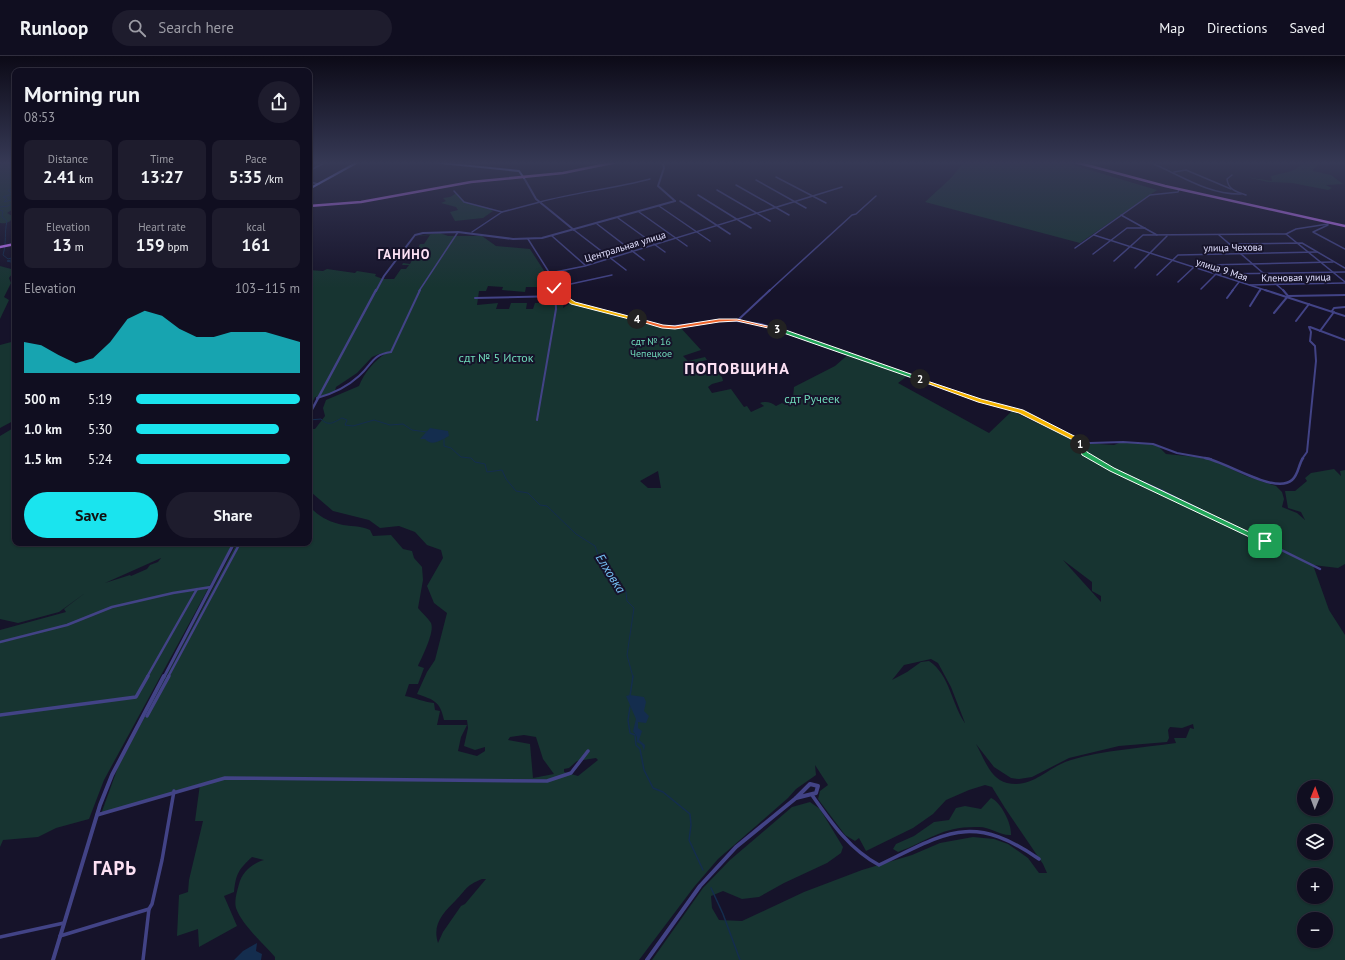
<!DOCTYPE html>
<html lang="en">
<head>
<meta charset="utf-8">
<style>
  body { margin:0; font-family:"PT Sans",sans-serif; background:#1e1c2d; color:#f1f3f6; height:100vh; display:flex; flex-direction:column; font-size:15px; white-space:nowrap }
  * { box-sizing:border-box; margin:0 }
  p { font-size:13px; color:#9c9ca5 }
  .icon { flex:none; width:22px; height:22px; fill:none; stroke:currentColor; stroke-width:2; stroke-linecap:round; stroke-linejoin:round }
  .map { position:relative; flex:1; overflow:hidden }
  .panel { position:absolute; left:12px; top:12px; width:300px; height:478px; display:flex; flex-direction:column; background:#100e20; border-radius:8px; box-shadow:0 1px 3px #0004,0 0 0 1px #302e3e }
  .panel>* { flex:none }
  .needle { width:26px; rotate:1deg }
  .buttons { position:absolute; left:1297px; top:724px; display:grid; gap:8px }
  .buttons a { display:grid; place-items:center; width:36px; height:36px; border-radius:50%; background:#100e20; box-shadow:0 1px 3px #0004,0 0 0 1px #302e3e; font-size:20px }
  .pin { position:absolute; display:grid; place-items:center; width:34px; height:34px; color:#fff; margin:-17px; border-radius:8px; box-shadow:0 2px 6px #0006 }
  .km { position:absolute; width:20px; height:20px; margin:-10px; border-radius:50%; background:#222; color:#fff; font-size:11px; line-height:20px; text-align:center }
  .round { display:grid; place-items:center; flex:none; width:42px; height:42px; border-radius:21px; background:#1e1c2d }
  .overview { display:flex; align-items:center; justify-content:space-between; height:68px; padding:0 12px }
  h1 { font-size:22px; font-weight:700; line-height:30px }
  .metrics { display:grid; grid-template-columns:repeat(3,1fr); gap:6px; height:68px; padding:4px 12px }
  .metrics div { display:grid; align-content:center; border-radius:8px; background:#1e1c2d; text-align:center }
  .metrics b { font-size:17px; font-weight:700 }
  .metrics small { font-size:11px; font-weight:400 }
  .metrics p { font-size:11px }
  .chart { height:112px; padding:8px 12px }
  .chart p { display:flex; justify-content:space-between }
  .chart svg { width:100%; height:72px; margin-top:4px; fill:#1ae4ee; opacity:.7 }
  .action { display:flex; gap:8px; margin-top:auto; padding:8px 12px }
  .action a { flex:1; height:46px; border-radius:24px; background:#1ae4ee; color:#111; font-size:16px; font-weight:700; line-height:46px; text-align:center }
  .action a+a { background:#1e1c2d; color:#f1f3f6 }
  ul { padding:0 12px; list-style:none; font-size:13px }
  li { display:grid; grid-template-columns:64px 48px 1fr; align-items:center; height:30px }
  li i { height:10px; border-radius:5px; background:#1ae4ee }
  header { display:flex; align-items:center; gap:24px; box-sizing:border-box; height:56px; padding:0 20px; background:#100e20; border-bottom:1px solid #302e3e }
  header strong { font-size:19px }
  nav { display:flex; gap:22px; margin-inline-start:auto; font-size:14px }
  .search { width:280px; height:36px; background:#1e1c2d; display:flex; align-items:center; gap:10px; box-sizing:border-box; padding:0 14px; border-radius:22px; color:#9c9ca5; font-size:15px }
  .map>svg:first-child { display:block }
  .green { fill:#173431; fill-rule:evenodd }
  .water { fill:#142d4e }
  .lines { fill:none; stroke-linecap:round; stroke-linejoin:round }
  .stream-far1 { stroke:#142d4e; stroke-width:1 }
  .stream { stroke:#142d4e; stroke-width:1.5 }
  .pedestrian { stroke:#424386; stroke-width:1.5 }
  .minor-far3 { stroke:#424386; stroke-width:1.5 }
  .minor-far2 { stroke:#424386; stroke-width:2 }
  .minor-far1 { stroke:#424386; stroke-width:2.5 }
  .minor { stroke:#424386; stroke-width:3.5 }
  .tertiary-far3 { stroke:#424386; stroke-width:2 }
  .tertiary-far2 { stroke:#424386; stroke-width:2.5 }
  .tertiary-far1 { stroke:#424386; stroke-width:3 }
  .tertiary { stroke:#424386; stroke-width:4 }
  .secondary { stroke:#7d81f5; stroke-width:2 }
  .primary { stroke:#bb6ff4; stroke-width:2.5 }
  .rail-casing { stroke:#1ae4ee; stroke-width:2 }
  .rail { stroke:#16132a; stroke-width:1; stroke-dasharray:2; stroke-linecap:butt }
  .split-1 { fill:#22a559; stroke:#fff }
  .split-2 { fill:#f5b400; stroke:#fff }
  .split-3 { fill:#22a559; stroke:#fff }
  .split-4 { fill:#f0652b; stroke:#fff }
  .split-5 { fill:#f5b400; stroke:#fff }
  .labels { text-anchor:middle; stroke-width:4; stroke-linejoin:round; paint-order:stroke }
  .far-street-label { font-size:10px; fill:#e1dffd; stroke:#16132a }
  .far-park-label { font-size:10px; fill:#6fd9b9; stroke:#16132a }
  .park-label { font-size:12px; fill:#6fd9b9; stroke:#16132a }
  .far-district-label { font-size:13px; font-weight:bold; letter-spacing:1px; fill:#fde1f4; stroke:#16132a }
  .water-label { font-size:13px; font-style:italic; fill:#75c0f5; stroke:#16132a }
  .district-label { font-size:16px; font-weight:bold; letter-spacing:1px; fill:#fde1f4; stroke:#16132a }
  .near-district-label { font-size:19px; font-weight:bold; letter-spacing:1px; fill:#fde1f4; stroke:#16132a }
</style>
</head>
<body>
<header>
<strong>Runloop</strong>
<div class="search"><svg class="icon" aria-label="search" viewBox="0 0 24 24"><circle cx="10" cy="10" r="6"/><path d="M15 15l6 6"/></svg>Search here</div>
<nav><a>Map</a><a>Directions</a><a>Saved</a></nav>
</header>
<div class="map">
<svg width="1345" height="904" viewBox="0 0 1345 904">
  <rect width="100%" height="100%" fill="#16132a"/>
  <g class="green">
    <path d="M 0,106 L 15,106 L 15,152 L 7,157 L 14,161 C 10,166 7,168 0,167 Z"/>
    <path d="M 964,106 L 1063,106 L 1157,134 L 1080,187 L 925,146 L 951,122 Z"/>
    <path d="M 1306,106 L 1322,106 L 1313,113 L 1313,115 L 1331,119 L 1343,128 L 1326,129 L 1332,132 L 1328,134 L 1292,127 L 1268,126 L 1246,121 L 1272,125 L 1271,120 L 1292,115 Z"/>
    <path d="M 457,137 L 465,146 L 493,153 L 491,154 L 493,155 L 483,162 L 455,165 L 450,156 L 458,154 L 456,151 L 441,147 L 446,145 L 443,142 L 450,141 Z"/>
    <path d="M 440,177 L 448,180 L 482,180 L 496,190 L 530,193 L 552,227 L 553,231 L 526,231 L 525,236 L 502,234 L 503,231 L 488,230 L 486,235 L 479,235 L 477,249 L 498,247 L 496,253 L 509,253 L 511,247 L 527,247 L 526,253 L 533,253 L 535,247 L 543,247 L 545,242 L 554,242 L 564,246 L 563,252 L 572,246 L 662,271 L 680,271 L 701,294 L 683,300 L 688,305 L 705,301 L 707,304 L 695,307 L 699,312 L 710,310 L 722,321 L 723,325 L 712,328 L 708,331 L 712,337 L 731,333 L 744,351 L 747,350 L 751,356 L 764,350 L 760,347 C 766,345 771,346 776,350 L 782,347 L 786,349 L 793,342 L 794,331 L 835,310 L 850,297 L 910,318 L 898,327 L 989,377 L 1012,355 L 1082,388 L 1082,394 L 1084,395 L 1084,388 L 1085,387 L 1114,389 L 1119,387 L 1148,387 L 1159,391 L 1166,398 L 1197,401 L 1215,405 L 1246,420 L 1276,430 L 1282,436 L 1284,443 L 1282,451 L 1297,457 L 1305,464 L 1301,456 L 1288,452 L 1285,435 L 1295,435 L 1307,425 L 1305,422 L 1311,417 L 1334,413 L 1341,420 L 1340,415 L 1345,414 L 1345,508 L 1338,512 L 1313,509 L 1329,554 L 1345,579 L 1345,904 L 652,904 L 703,832 L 730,804 L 792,751 L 810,746 L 820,753 L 843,791 L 841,797 L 827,807 L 784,827 L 759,841 L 742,843 L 723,835 L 711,840 L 712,852 L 719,864 L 742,865 L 804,836 L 862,814 L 912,799 L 940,787 L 973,781 L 994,783 L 1008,788 L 1028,802 L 1039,817 L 1047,817 L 1043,808 L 1005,752 L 992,731 L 985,729 L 969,734 L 946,744 L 933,758 L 913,772 L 866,795 L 859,782 L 855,785 L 845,779 L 818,743 L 820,735 L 828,729 L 815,709 L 816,719 L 796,733 L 788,742 L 718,803 L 694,831 L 639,904 L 275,904 L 275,901 C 263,887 242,869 236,852 C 234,844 237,836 239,828 C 242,816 253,807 264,804 L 252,801 C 238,814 236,818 234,836 L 224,840 L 237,870 L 199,891 L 198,873 L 177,880 L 179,839 L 188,836 L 189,824 L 203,765 L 195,765 L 200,728 L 101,758 L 118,711 L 237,487 L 309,487 L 309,450 C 317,459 327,465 339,468 C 350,471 360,469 370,474 L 373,480 L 391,479 L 403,493 L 412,495 L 414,502 L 422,511 L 423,524 L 418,552 C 422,557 428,562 431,567 C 435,576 422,601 418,610 L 424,612 L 418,628 L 409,628 L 405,640 C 416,642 423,646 434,647 L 435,654 L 440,655 L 437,669 L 467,669 L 461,681 L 458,695 L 477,700 L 485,695 L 485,691 L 475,694 L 464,690 L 468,672 L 467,664 L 444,664 C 440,645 434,644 417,638 L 427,616 L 435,604 L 447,557 L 434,547 L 427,530 L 443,502 L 441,494 L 427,489 L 415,476 L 399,470 L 380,472 L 369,464 L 333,455 L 312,437 L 309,437 L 309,373 L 315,373 L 325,360 L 323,352 L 326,344 L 359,330 C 364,317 374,305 386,297 L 379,298 L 372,301 L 357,317 L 336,331 L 335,335 L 328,339 L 315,341 L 309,354 L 309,214 L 323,215 L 327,213 L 355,217 L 357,215 L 376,218 L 375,220 L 383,223 L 394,223 L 401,213 L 406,213 L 409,209 L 402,209 L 403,207 L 410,208 L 420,188 L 424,188 L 430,179 L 416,180 ZM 658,415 L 661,432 L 648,432 L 640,425 ZM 1063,504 L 1092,526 L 1092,535 L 1101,540 L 1101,546 ZM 931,603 L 938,607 L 951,631 L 965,667 C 951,647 950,619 929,605 L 921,606 L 907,616 L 892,624 L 904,609 ZM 1193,668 L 1194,673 L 1190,672 L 1186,682 L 1174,682 L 1176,687 C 1142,692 1104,694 1071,704 C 1047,711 1033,733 1007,727 C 990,723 984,702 976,688 L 994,711 L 1011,722 L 1019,723 L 1032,721 L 1069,702 L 1119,690 L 1167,686 L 1169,682 L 1168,674 L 1170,671 L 1182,672 ZM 524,679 L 536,681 L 543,703 L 554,718 L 533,722 L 530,688 L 508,684 L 510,681 ZM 596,702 L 598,704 L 578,720 L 564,716 L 564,713 L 569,712 L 577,705 ZM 1304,731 L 1326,731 L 1326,753 L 1304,753 ZM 1304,775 L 1326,775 L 1326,797 L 1304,797 ZM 1304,819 L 1326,819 L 1326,841 L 1304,841 ZM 482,823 L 486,823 L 465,848 L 461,850 L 443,876 L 438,887 C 432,868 443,857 456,844 C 467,833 465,830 482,823 ZM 1304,863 L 1326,863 L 1326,885 L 1304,885 Z"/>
    <path d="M 0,210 L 15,214 L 9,222 L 11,227 L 4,241 L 9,244 L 0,263 Z"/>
    <path d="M 15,285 L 15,364 L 0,372 L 0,289 Z"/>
    <path d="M 15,371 L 15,487 L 233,487 L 104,724 L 89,763 L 56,772 L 38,781 L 3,784 L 0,791 L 0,574 L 66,556 L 64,553 L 85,537 L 59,556 L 18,567 L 0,563 L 0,380 ZM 161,502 L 158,506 L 150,509 L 147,513 L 131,520 L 130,519 L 105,527 Z"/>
    <path d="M 991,742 C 1001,746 1012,768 1011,779 C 1001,780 990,771 979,771 C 942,770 930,784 898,796 L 893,793 L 896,788 L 914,780 L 934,766 L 949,764 L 956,752 L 965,750 L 981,753 Z"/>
  </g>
  <g class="water">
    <path d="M 430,372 L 448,375 L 449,380 C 441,384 432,391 425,383 L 420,383 Z"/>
    <path d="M 630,639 L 644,641 L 646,646 L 644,655 L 649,660 L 646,667 L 638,666 L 638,672 L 642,675 L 639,684 L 645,689 L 644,695 L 642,689 L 637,686 L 637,681 L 633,675 L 636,663 L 626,640 Z"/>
    <path d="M 257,887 L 256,895 L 262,898 L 261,904 L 234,904 L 243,895 Z"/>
  </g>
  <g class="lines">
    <g class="stream-far1">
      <path d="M 15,126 L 12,128 L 12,133 L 8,134 L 12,138 L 3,141 L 7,143 L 4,146 L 15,143"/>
      <path d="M 0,151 L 8,150 L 15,145"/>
      <path d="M 0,154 L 3,155 L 2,161 L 7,165 C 4,178 7,185 3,199 L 8,203 L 15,201"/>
      <path d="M 15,203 L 7,205 L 15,207"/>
      <path d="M 15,227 L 15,229"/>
      <path d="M 15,239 L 12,241 L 15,242"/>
      <path d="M 309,364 L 321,363 C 329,371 334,366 342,362 L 347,364 L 345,369 L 353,370 L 374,364 L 390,369 L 403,368 L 412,374 L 427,376"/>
      <path d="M 444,383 L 444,390 L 451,392 L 461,401 L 471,402 L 475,406 L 485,408 L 487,416 L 502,414 L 506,423 L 516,435 L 528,437 L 540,449 L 547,450 L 576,478 L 595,490 L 600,504 L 610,513 L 626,536 L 627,545 L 634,552 L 627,599 L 633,621"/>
    </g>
    <g class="stream">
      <path d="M 630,640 L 633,620"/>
      <path d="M 630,651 L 628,664 L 630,677 L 635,679 L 636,689 L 640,693 L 644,714 L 653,732 L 663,736 L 690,758 L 691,769 L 689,784 L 703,814"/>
      <path d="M 711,832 L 723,858 L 740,904"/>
    </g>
    <g class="pedestrian">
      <path d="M 454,135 L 464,146 L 502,156"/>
      <path d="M 540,146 C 576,136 613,133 650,123"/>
    </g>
    <g class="minor-far3">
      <path d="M 1149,106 C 1179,118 1207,139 1241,138"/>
      <path d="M 309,115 L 326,106"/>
      <path d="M 1174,116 L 1186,114 L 1231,133"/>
      <path d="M 1232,119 L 1227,123 C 1228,134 1237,136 1246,139"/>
      <path d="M 776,121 L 826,147"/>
      <path d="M 756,124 L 806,152"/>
      <path d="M 309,126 L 319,128"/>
      <path d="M 736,129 L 789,159"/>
      <path d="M 717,134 L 770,165"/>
      <path d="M 698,139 L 751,172"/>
      <path d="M 680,145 L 730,178"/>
      <path d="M 659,150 L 710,185"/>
      <path d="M 639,156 L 687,190"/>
      <path d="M 1121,159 L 1157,179"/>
      <path d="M 618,162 L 665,196"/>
      <path d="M 597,168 L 644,204"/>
      <path d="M 1328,169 L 1313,176 L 1345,193"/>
      <path d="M 574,174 L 626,214"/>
      <path d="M 472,176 L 502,156 L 540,146"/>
      <path d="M 1286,178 L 1345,226"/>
      <path d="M 1094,179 L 1268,235"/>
      <path d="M 1219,179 L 1284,235"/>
      <path d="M 552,180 L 585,209"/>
      <path d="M 528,183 L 552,221 L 559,235"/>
      <path d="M 1229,188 L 1302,187 L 1345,212"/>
      <path d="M 1075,192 L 1150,139 L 1178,136 L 1179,133"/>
      <path d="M 1093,198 L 1127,172 L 1145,172"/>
      <path d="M 1114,205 L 1143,179 L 1286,178 L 1296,173 L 1328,168"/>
      <path d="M 1135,212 L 1167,180"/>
      <path d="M 550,217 L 585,210 L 842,131"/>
      <path d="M 1157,219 L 1178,199 L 1317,196"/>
      <path d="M 1178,226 L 1194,211 L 1206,209 L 1333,206"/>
      <path d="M 555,228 L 555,235"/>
      <path d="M 1250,229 L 1345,227"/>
      <path d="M 557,231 L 612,219"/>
      <path d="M 1201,233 L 1216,218 L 1345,216"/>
      <path d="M 419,235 L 458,176"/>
      <path d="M 769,235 L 852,159 L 856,158 L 876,140"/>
      <path d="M 1232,235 L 1239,226"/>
      <path d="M 1260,235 L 1261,233"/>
    </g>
    <g class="minor-far2">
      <path d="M 558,234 L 561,240 L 573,247 L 665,271 L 728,264 L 761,268 L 980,344 L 1021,355 L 1079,385 L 1090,387 L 1123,386 L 1153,388 L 1177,397 L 1211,403"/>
      <path d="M 1265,234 L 1345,260"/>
      <path d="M 1283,234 L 1288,240"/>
      <path d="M 475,242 L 561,240"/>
      <path d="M 1227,242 L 1233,234"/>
      <path d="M 1250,250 L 1260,234"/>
      <path d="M 1332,255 L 1334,252 L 1345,251"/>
      <path d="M 1274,257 L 1288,240 L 1345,239"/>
      <path d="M 738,264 L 770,234"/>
      <path d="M 1296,265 L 1309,248"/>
      <path d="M 1310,271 L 1345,284"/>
      <path d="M 1320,275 L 1334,256"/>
      <path d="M 317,342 C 332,338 347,331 359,320 C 373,308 371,299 391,296 L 420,234"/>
      <path d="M 537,364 L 556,253 L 555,234"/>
      <path d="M 1079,385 L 1084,397 L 1094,403"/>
      <path d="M 1302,403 L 1307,396 L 1316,305 L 1315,290 L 1310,285 L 1311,276 L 1309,271"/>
    </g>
    <g class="minor-far1">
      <path d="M 1093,402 L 1112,413 L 1164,436 L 1320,513"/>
      <path d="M 1205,402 C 1225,405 1275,439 1292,424 C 1299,418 1298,409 1303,402"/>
      <path d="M 0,586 L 67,569 L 112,551 L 173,537 L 211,531"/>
      <path d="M 147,621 L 197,533"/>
      <path d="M 168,621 L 240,487"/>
    </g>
    <g class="minor">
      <path d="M 0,659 L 136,641 L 148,620"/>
      <path d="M 147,660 L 169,620"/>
      <path d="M 812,739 C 831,766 849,793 879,809 C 946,777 971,756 1039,803"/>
      <path d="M 97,759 L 225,722 L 547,725 L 571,717 L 588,695"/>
      <path d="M 60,880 L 149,853 L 152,848 L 162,804 L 174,735"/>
      <path d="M 0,881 L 64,867"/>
      <path d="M 143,904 L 149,853"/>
    </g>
    <g class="tertiary-far3">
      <path d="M 663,106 L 664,112 L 658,130 L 675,145"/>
      <path d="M 524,122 L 536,143 L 574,174"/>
      <path d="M 376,235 L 384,220 L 415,179 L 423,177 L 458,176 L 513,183 L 542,182 L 675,145"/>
    </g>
    <path class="tertiary-far2" d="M 309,359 L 376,234"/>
    <path class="tertiary-far1" d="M 164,621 L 234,487"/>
    <g class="tertiary">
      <path d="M 810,728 L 818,730 L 816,737 L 796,742 Z"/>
      <path d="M 53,904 L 100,749 L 112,719 L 164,620"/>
      <path d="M 647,904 L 700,830 L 736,791 L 796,742"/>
    </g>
    <g class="secondary">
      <path d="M 431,106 L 519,115 L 524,122"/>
      <path d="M 309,133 L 358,106"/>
    </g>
    <g class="primary">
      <path d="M 1075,106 L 1165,130 L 1345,170"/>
      <path d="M 309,150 L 361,146 L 471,126 L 563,117 L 617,106"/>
      <path d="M 0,191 L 15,188"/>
    </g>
    <defs>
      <path id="rail" d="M 518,106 L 540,106"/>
    </defs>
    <use href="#rail" class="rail-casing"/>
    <use href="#rail" class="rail"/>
  </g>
  <linearGradient id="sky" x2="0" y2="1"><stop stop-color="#0c0a17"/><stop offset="0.46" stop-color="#363955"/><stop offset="1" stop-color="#363955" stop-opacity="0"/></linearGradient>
  <rect width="1345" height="232" fill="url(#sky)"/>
  <path class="split-1" d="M 1078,386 L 1082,386 L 1087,396 L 1114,412 L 1268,485 L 1267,487 L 1262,487 L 1110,415 L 1082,399 Z"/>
  <path class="split-2" d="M 918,322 L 981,343 L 1023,354 L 1082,384 L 1083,388 L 1078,389 L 1077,386 L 1019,357 L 978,346 L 918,324 Z"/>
  <path class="split-3" d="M 777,271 L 922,322 L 922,323 L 918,324 L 775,274 Z"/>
  <path class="split-4" d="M 637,262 L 663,269 L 675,270 L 719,263 L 737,263 L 780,273 L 777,274 L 737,265 L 719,266 L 675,273 L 662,272 L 635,264 Z"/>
  <path class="split-5" d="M 554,230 L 557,232 L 558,239 L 563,238 L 575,246 L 640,263 L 637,265 L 571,248 L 561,241 L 555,242 L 552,232 Z"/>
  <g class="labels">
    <g class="far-street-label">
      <text transform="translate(625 190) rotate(-17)" y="4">Центральная улица</text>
      <text transform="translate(1233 191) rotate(-1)" y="4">улица Чехова</text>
      <text transform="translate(1222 213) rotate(18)" y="4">улица 9 Мая</text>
      <text transform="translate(1296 221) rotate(-1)" y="4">Кленовая улица</text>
    </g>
    <g class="far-park-label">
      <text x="651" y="289">сдт № 16<tspan x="651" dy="12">Чепецкое</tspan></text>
    </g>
    <g class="park-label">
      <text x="496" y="306">сдт № 5 Исток</text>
      <text x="812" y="347">сдт Ручеек</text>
    </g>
    <g class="far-district-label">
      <text x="404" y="203">ГАНИНО</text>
    </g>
    <g class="water-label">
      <text transform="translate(611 517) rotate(58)" y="5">Елховка</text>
    </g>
    <g class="district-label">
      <text x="737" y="318">ПОПОВЩИНА</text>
    </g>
    <g class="near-district-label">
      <text x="115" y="819">ГАРЬ</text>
    </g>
  </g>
</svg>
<div class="buttons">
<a><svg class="needle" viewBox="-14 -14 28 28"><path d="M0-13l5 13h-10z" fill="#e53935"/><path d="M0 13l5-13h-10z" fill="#9c9ca5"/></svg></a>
<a><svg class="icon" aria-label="layers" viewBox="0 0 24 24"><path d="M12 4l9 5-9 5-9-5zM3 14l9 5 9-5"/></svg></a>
<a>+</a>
<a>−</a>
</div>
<div class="pin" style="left:1265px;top:485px;background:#1e9e55"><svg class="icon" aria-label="arrive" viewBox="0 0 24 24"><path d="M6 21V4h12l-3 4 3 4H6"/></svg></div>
<div class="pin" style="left:554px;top:232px;background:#d93025"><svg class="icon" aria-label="check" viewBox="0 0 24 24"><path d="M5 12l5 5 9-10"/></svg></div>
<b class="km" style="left:1080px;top:388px">1</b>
<b class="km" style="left:920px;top:323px">2</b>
<b class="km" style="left:777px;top:273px">3</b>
<b class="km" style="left:637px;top:263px">4</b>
<section class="panel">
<div class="overview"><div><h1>Morning run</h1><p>08:53</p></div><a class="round"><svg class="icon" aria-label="share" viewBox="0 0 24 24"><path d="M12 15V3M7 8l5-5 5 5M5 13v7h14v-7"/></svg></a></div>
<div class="metrics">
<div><p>Distance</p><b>2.41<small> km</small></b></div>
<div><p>Time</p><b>13:27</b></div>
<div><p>Pace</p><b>5:35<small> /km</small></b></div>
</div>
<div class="metrics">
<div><p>Elevation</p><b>13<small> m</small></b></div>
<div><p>Heart rate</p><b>159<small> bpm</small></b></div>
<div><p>kcal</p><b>161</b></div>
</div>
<div class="chart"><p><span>Elevation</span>103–115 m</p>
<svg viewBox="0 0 160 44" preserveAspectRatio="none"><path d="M0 44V25L10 27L20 33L30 38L40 35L50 25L60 11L70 6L80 9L90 17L100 22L110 22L120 19L130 19L140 19L150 22L160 25V44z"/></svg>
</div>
<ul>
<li><b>500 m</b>5:19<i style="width:100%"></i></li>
<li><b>1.0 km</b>5:30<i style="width:87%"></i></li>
<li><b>1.5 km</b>5:24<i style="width:94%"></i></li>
</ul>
<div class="action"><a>Save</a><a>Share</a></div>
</section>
</div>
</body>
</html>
